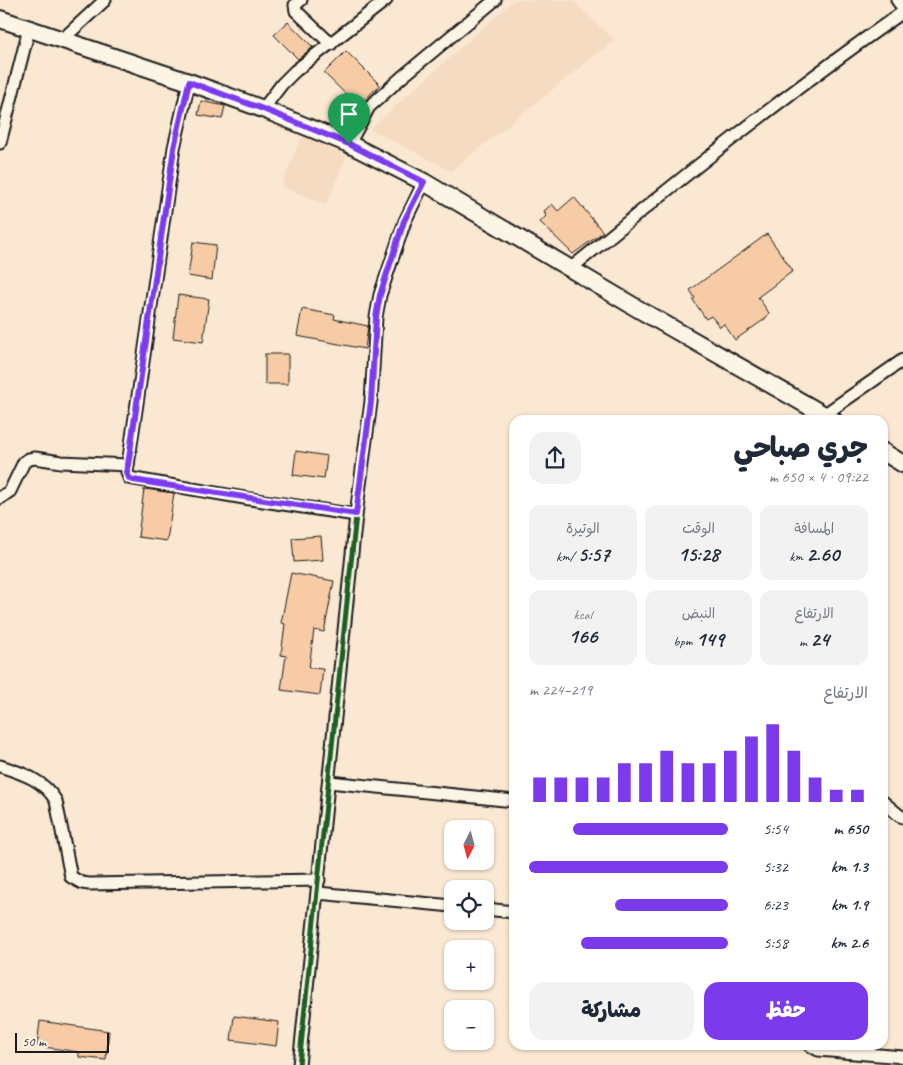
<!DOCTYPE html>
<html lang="ar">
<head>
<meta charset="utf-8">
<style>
  body { margin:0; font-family:Caveat,"Playpen Sans Arabic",sans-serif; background:#f2f2f3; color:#1f2937; direction:rtl; height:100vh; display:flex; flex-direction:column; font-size:19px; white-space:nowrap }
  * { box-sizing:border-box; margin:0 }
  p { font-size:16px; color:#747a83 }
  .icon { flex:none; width:28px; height:28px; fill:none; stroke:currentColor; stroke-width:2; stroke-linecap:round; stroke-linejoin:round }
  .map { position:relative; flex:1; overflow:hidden; direction:ltr }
  .details { position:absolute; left:509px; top:415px; width:379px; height:635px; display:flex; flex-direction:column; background:#fff; border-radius:15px; box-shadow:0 1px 4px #0004; direction:rtl }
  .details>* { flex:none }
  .needle { width:32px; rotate:186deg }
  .controls { position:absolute; left:444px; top:820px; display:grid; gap:10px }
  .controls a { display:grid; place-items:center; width:50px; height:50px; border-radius:10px; background:#fff; box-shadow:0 1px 4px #0004; font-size:25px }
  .scale { position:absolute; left:15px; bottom:12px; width:94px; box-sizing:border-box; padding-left:5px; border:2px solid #1c1c1c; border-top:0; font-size:14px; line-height:18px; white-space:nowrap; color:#1c1c1c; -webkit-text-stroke:4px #fcf5e5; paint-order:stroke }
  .pin { position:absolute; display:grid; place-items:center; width:42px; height:42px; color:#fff; margin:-51px -21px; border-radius:50% 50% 50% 0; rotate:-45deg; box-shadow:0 0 5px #0007 }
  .pin .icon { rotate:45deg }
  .round { display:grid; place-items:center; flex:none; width:52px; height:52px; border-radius:15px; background:#f2f2f3 }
  .headline { display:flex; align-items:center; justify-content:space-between; height:85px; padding:0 20px }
  h1 { font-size:28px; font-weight:800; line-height:38px }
  .metrics { display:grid; grid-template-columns:repeat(3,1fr); gap:8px; height:85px; padding:5px 20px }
  .metrics div { display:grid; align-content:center; border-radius:12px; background:#f2f2f3; text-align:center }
  .metrics b { font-size:21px; font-weight:800 }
  .metrics small { font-size:14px; font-weight:400 }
  .metrics p { font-size:14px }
  .chart { height:140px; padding:10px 20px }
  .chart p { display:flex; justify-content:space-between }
  .chart svg { width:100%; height:90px; margin-top:5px; stroke:#7c3aed; stroke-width:6 }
  .primary-button { display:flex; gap:10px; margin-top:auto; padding:10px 20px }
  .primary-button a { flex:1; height:58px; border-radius:15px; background:#7c3aed; color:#fff; font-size:20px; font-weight:800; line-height:58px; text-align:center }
  .primary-button a+a { background:#f2f2f3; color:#1f2937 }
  ul { padding:0 20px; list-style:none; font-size:16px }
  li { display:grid; grid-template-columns:80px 60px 1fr; align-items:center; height:38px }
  li i { height:12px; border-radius:6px; background:#7c3aed }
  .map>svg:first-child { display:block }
  .built { fill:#f5dbc1 }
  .building { fill:#f6cba5; stroke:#1c1c1c }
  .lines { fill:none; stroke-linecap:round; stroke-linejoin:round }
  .minor-casing { stroke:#1c1c1c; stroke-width:15 }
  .secondary-casing { stroke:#1c1c1c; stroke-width:20 }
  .minor { stroke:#fcf5e5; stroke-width:11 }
  .secondary { stroke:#fcf5e5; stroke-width:16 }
  .cycleway-casing { stroke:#fcf5e5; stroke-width:8 }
  .cycleway { stroke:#1b5e20; stroke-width:5 }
  .route-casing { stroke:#fff; stroke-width:10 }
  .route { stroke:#7c3aed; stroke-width:6 }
</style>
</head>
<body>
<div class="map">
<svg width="903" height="1065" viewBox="0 0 903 1065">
  <rect width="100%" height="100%" fill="#fae8d2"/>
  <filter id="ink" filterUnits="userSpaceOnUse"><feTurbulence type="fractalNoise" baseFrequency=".02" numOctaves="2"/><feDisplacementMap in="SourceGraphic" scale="10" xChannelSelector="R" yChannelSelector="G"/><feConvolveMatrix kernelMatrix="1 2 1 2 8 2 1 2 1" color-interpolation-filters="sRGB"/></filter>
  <g filter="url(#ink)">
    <g class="built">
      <path d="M 514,0 L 572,0 L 614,40 L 451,171 L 370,129 Z"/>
      <path d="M 302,136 L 347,155 L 326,205 L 281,186 Z"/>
    </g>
    <g class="building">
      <path d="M 288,22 L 313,47 L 298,59 L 274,35 Z"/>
      <path d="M 346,51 L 380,85 L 358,106 L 324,73 Z"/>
      <path d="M 201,101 L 225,106 L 222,119 L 198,115 Z"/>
      <path d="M 574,197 L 603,232 L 573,254 L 540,222 L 546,216 L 544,211 L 552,204 L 558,211 Z"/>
      <path d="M 767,234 L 793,271 L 758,297 L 769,313 L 765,319 L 735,340 L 724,324 L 720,327 L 711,316 L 706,319 L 693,300 L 695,298 L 690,290 Z"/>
      <path d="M 193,242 L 216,245 L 212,280 L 188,276 Z"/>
      <path d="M 178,295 L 209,299 L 203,342 L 173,338 Z"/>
      <path d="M 302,309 L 335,315 L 334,319 L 368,326 L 365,349 L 297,336 Z"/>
      <rect x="265" y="354" width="23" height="30"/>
      <path d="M 296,451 L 327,456 L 324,479 L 293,475 Z"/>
      <path d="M 144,489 L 174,493 L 167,541 L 138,537 Z"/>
      <path d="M 321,536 L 323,560 L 294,562 L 292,538 Z"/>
      <path d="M 291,573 L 334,581 L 324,632 L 314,630 L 309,668 L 323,669 L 320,695 L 281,690 L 286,656 L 281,655 L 285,624 L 281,623 Z"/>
      <path d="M 234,1016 L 279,1022 L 276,1046 L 231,1040 Z"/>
      <path d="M 40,1021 L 109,1031 L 106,1060 L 79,1057 L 79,1052 L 37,1046 Z"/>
    </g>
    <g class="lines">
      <defs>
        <g id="minor">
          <path d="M 301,0 L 295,5 L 296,11 L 331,44"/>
          <path d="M 897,0 L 903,8"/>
          <path d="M 63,39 L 105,0"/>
          <path d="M 189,82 L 174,148 L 127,472 L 129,478 L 250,499 L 356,515"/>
          <path d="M 263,109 L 282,84 L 295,71 L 386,0"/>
          <path d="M 0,143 L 29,29"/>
          <path d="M 349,144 L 369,107 L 402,77 L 495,0"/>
          <path d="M 570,269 C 679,180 788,92 903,12"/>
          <path d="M 825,414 L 903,360"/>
          <path d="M 0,498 L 10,491 L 24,462 L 29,459 L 35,458 L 61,462 L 128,465"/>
          <path d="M 0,766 C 22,773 44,780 56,801 L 71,877 L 82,883 L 89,884 L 319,880"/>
          <path d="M 329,782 L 514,801"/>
          <path d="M 882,801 L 900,816 L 903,817"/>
          <path d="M 318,893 L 452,906"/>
          <path d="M 485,909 L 514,912"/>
          <path d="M 809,1045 L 818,1050 L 903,1057"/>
          <path d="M 299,1065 L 356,515 L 371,402 L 376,317 L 380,295 L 405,221 L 424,182"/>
        </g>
        <g id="secondary">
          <path d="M 0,19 L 189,82 L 263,109 L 349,144 L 424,182 L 640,310 L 833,420"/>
          <path d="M 882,451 L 903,464"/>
        </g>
      </defs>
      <use href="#minor" class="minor-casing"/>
      <use href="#secondary" class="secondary-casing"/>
      <use href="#minor" class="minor"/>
      <use href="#secondary" class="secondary"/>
      <defs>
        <g id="cycleway">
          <path d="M 189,82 L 174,148 L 127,472 L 129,478 L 250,499 L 356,515"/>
          <path d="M 299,1065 L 356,515 L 371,402 L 376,317 L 380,295 L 405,221 L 424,182"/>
        </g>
      </defs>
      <use href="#cycleway" class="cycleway-casing"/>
      <use href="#cycleway" class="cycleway"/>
    </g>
  </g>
  <g class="lines" filter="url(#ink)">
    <defs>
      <path id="route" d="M 189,82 L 263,109 L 349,144 L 424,182 L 404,221 L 380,295 L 376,317 L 371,402 L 356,514 L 133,480 L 129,478 L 127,472 L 174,148 Z"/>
    </defs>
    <use href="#route" class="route-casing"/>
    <use href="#route" class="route"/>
  </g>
</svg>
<div class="controls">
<a><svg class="needle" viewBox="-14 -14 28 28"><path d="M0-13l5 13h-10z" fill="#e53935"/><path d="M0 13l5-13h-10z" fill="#747a83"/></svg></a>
<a><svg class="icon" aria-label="locate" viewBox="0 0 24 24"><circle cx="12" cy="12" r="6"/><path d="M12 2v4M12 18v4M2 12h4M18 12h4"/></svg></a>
<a>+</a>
<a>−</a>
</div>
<div class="scale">50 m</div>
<div class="pin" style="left:349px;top:144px;background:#1e9e55"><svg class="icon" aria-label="arrive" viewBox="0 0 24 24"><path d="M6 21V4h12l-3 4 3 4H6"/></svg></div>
<section class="details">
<div class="headline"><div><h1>جري صباحي</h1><p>09:22 · 4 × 650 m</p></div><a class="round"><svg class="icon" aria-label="share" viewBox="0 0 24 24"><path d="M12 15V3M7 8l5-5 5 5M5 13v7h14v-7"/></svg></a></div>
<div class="metrics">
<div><p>المسافة</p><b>2.60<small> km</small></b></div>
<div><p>الوقت</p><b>15:28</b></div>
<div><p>الوتيرة</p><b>5:57<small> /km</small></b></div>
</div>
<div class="metrics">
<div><p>الارتفاع</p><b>24<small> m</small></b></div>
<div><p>النبض</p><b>149<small> bpm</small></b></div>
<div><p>kcal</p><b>166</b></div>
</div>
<div class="chart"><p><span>الارتفاع</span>219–224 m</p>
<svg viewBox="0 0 160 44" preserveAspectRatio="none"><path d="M5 44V32M15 44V32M25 44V32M35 44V32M45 44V25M55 44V25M65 44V19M75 44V25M85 44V25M95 44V19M105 44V12M115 44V6M125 44V19M135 44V32M145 44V38M155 44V38"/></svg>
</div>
<ul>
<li><b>650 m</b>5:54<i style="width:78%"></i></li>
<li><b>1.3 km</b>5:32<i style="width:100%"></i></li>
<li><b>1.9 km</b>6:23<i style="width:57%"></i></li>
<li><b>2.6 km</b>5:58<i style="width:74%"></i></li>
</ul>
<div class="primary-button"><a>حفظ</a><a>مشاركة</a></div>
</section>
</div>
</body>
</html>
